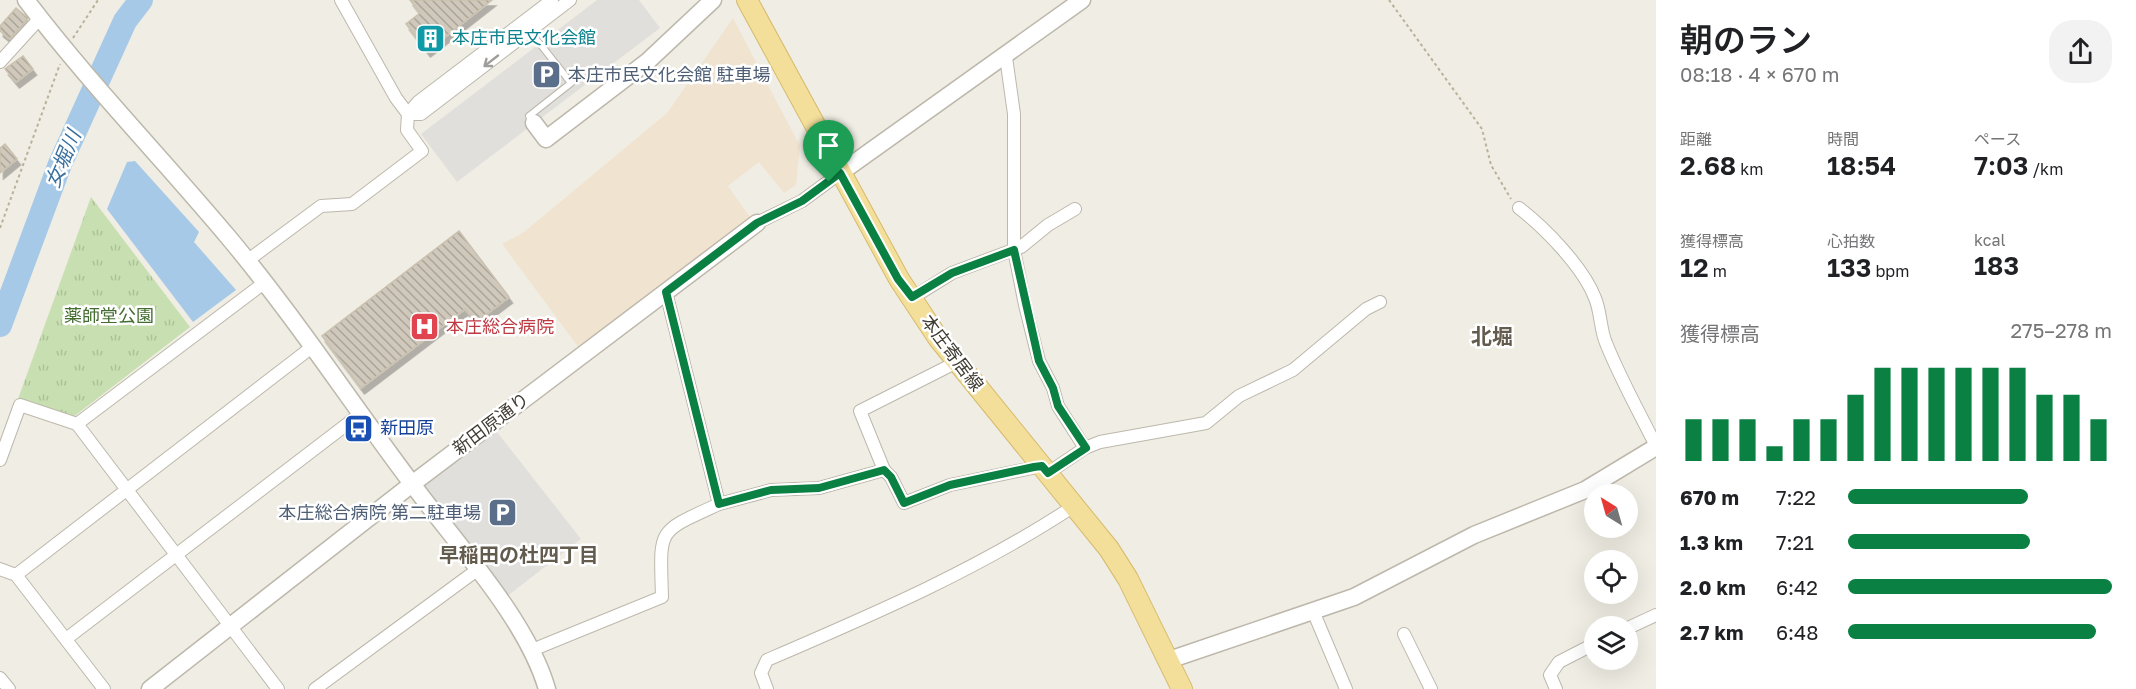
<!DOCTYPE html>
<html lang="ja">
<head>
<meta charset="utf-8">
<style>
  body { margin:0; font-family:"Golos Text","Noto Sans JP",sans-serif; background:#f2f2f2; color:#202124; height:100vh; display:flex; flex-direction:column; font-size:22px; white-space:nowrap }
  * { box-sizing:border-box; margin:0 }
  p { font-size:20px; color:#757577 }
  .icon { flex:none; width:33px; height:33px; fill:none; stroke:currentColor; stroke-width:2; stroke-linecap:round; stroke-linejoin:round }
  .map { position:relative; flex:1; overflow:hidden }
  .side { display:flex; flex-direction:column; background:#fff; width:480px }
  .side>* { flex:none }
  .needle { width:39px; rotate:323deg }
  .controls { position:absolute; left:1584px; top:484px; display:grid; gap:12px }
  .controls a { display:grid; place-items:center; width:54px; height:54px; border-radius:50%; background:#fff; box-shadow:0 6px 24px #0002; font-size:30px }
  .pin { position:absolute; display:grid; place-items:center; width:51px; height:51px; color:#fff; margin:-62px -26px; border-radius:50% 50% 50% 0; rotate:-45deg; box-shadow:0 0 6px #0007 }
  .pin .icon { rotate:45deg }
  .round { display:grid; place-items:center; flex:none; width:63px; height:63px; border-radius:24px; background:#f2f2f2 }
  .overview { display:flex; align-items:center; justify-content:space-between; height:102px; padding:0 24px }
  h1 { font-size:33px; font-weight:600; line-height:45px }
  .figures { display:grid; grid-template-columns:repeat(3,1fr); gap:9px; height:102px; padding:6px 24px }
  .figures div { display:grid; align-content:center }
  .figures b { font-size:26px; font-weight:600 }
  .figures small { font-size:16px; font-weight:400 }
  .figures p { font-size:16px }
  .chart { height:168px; padding:12px 24px }
  .chart p { display:flex; justify-content:space-between }
  .chart svg { width:100%; height:108px; margin-top:6px; stroke:#0b8043; stroke-width:6 }
  ul { padding:0 24px; list-style:none; font-size:20px }
  li { display:grid; grid-template-columns:96px 72px 1fr; align-items:center; height:45px }
  li i { height:15px; border-radius:8px; background:#0b8043 }
  main { display:flex; flex:1; min-height:0 }
  .map>svg:first-child { display:block }
  .commercial { fill:#f0e4d1 }
  .grass { fill:url(#grass-tufts) }
  .parking { fill:#e1dfdc }
  .water { fill:#a6c9e7 }
  .lines { fill:none; stroke-linecap:round; stroke-linejoin:round }
  .river { stroke:#a6c9e7; stroke-width:24 }
  .building { fill:url(#building-back-hatch); stroke:#cac1af; stroke-width:1.5; filter:url(#shadow) }
  .service-casing { stroke:#bdb8ab; stroke-width:8 }
  .minor-casing { stroke:#bdb8ab; stroke-width:14 }
  .tertiary-casing { stroke:#bdb8ab; stroke-width:19 }
  .primary-casing { stroke:#d5bb6d; stroke-width:22 }
  .path { stroke:#bab19b; stroke-width:2; stroke-dasharray:3 3; stroke-linecap:butt }
  .service { stroke:#fff; stroke-width:6 }
  .minor { stroke:#fff; stroke-width:12 }
  .tertiary { stroke:#fff; stroke-width:16 }
  .primary { stroke:#f3de9a; stroke-width:20 }
  .oneway { stroke:#a09e9a }
  .route-casing { stroke:#fff; stroke-width:12 }
  .route { stroke:#0b8043; stroke-width:8 }
  .labels { text-anchor:middle; stroke-width:5; stroke-linejoin:round; paint-order:stroke }
  .culture-label { font-size:18px; fill:#0d838f; stroke:#fff; text-anchor:start }
  .service-label { font-size:18px; fill:#4e5e75; stroke:#fff; text-anchor:start }
  .park-label { font-size:18px; fill:#436c2f; stroke:#fff }
  .health-label { font-size:18px; fill:#be3a42; stroke:#fff; text-anchor:start }
  .street-label { font-size:18px; fill:#413d35; stroke:#fff }
  .transit-label { font-size:18px; fill:#164399; stroke:#fff; text-anchor:start }
  .water-label { font-size:20px; font-style:italic; fill:#3a70a0; stroke:#fff }
  .neighbourhood-label { font-size:20px; font-weight:bold; fill:#635b4d; stroke:#fff }
  .quarter-label { font-size:21px; font-weight:bold; fill:#635b4d; stroke:#fff }
</style>
</head>
<body>
<main>
<div class="map">
<svg width="1656" height="689" viewBox="0 0 1656 689">
  <defs>
    <pattern id="grass-tufts" width="24" height="20" patternUnits="userSpaceOnUse" patternTransform="scale(1.5)"><rect width="24" height="20" fill="#c8e0b1"/><path d="M3 7l-1-3M5 7V3M7 7l1-3M15 17l-1-3M17 17v-4M19 17l1-3" fill="none" stroke="#adc199"/></pattern>
    <pattern id="building-back-hatch" width="6" height="6" patternUnits="userSpaceOnUse" patternTransform="scale(1.5)"><rect width="6" height="6" fill="#d0c9bb"/><path d="M-1 5l2 2M0 0l6 6M5-1l2 2" fill="none" stroke="#aaa499"/></pattern>
    <filter id="shadow"><feDropShadow dx="3.5" dy="6" stdDeviation="0" flood-color="#0004"/></filter>
  </defs>
  <rect width="100%" height="100%" fill="#f0ede4"/>
  <path class="commercial" d="M 733,18 L 800,146 L 796,185 L 784,193 L 759,162 L 728,186 L 750,217 L 579,348 L 502,244 L 524,232 L 667,113 Z"/>
  <path class="grass" d="M 91,197 L 190,327 L 72,418 L 18,399 Z"/>
  <g class="parking">
    <path d="M 597,0 L 639,0 L 660,28 L 457,182 L 421,134 Z"/>
    <path d="M 493,427 L 581,539 L 506,597 L 424,487 L 427,478 Z"/>
  </g>
  <path class="water" d="M 135,161 L 199,232 L 194,242 L 236,290 L 193,322 L 107,209 L 127,162 Z"/>
  <g class="lines">
    <path class="river" d="M 0,325 L 60,164 L 125,21 L 141,0"/>
  </g>
  <g class="building">
    <path d="M 410,0 L 492,0 L 427,51 L 406,24 L 420,13 Z"/>
    <path d="M 16,8 L 28,18 L 10,39 L 0,31 L 0,26 Z"/>
    <path d="M 23,56 L 33,69 L 16,82 L 5,69 Z"/>
    <path d="M 5,144 L 17,159 L 0,173 L 0,148 Z"/>
    <path d="M 459,231 L 509,297 L 476,322 L 465,309 L 361,388 L 322,336 Z"/>
  </g>
  <g class="lines">
    <defs>
      <path id="service" d="M 529,30 L 571,83 L 529,116 L 533,122"/>
      <g id="minor">
        <path d="M 1006,57 L 1014,114 L 1014,250 L 1025,305 L 1039,361 L 1053,388 L 1058,406 L 1085,448"/>
        <path d="M 0,62 L 40,18"/>
        <path d="M 408,114 L 421,114 L 570,0"/>
        <path d="M 408,114 L 418,102 L 552,0"/>
        <path d="M 1519,208 C 1545,228 1583,267 1595,298 C 1601,312 1600,329 1606,343 C 1620,378 1639,412 1656,446"/>
        <path d="M 757,223 L 802,201 L 840,173"/>
        <path d="M 247,261 L 321,206 L 352,204 L 422,151 L 407,130 L 408,114 L 396,98 L 341,0"/>
        <path d="M 264,283 L 77,424 L 278,689"/>
        <path d="M 912,298 L 952,273 L 1021,247 L 1048,225 L 1075,209"/>
        <path d="M 0,460 L 20,405 L 77,424"/>
        <path d="M 884,470 L 891,477 L 904,503 L 950,485 L 1042,466"/>
        <path d="M 1048,473 L 1085,448 L 1100,442 L 1206,423 L 1239,396 L 1293,370 L 1366,309 L 1380,302"/>
        <path d="M 719,504 L 771,490 L 819,488 L 884,470 L 860,411 L 957,362"/>
        <path d="M 0,569 L 16,575 L 104,689"/>
        <path d="M 16,575 L 312,347"/>
        <path d="M 1313,611 L 1346,689"/>
        <path d="M 1628,628 L 1656,615"/>
        <path d="M 1404,634 L 1431,689"/>
        <path d="M 66,639 L 359,415"/>
        <path d="M 532,650 L 662,597 C 660,527 656,533 719,504 L 666,292"/>
        <path d="M 0,678 L 9,689"/>
        <path d="M 315,689 L 477,570"/>
        <path d="M 767,689 L 761,673 L 767,660 C 874,614 977,570 1074,506"/>
        <path d="M 1556,689 L 1550,675 L 1559,662 L 1594,644"/>
      </g>
      <g id="tertiary">
        <path d="M 26,0 C 89,83 162,158 229,238 C 296,318 353,406 416,489 C 459,547 527,620 547,689"/>
        <path d="M 534,123 L 546,139 L 648,61 L 713,0"/>
        <path d="M 840,173 L 1082,0"/>
        <path d="M 1169,660 L 1354,597 L 1474,535 L 1585,490 L 1656,447"/>
        <path d="M 150,689 L 412,484 L 757,223"/>
      </g>
      <path id="primary" d="M 747,0 L 899,279 L 938,338 L 1109,549 L 1128,579 L 1182,689"/>
    </defs>
    <use href="#service" class="service-casing"/>
    <use href="#minor" class="minor-casing"/>
    <use href="#tertiary" class="tertiary-casing"/>
    <use href="#primary" class="primary-casing"/>
    <g class="path">
      <path d="M 1389,0 L 1482,129 L 1491,165 L 1511,199"/>
      <path d="M 73,38 L 98,0"/>
      <path d="M 0,228 L 60,64"/>
    </g>
    <use href="#service" class="service"/>
    <use href="#minor" class="minor"/>
    <use href="#tertiary" class="tertiary"/>
    <use href="#primary" class="primary"/>
  </g>
  <defs><path id="oneway-shaft" d="M-6 0H5M1.5-3L5.5 0L1.5 3" fill="none" stroke-width="1.6" stroke-linecap="round" stroke-linejoin="round" transform="scale(1.5)"/></defs>
  <use class="oneway" href="#oneway-shaft" transform="translate(491 61) rotate(142)"/>
  <g class="lines">
    <defs>
      <path id="route" d="M 840,173 L 898,279 L 912,297 L 952,273 L 1014,250 L 1039,361 L 1053,388 L 1058,406 L 1086,448 L 1048,473 L 1042,466 L 1034,467 L 950,485 L 904,503 L 891,477 L 884,470 L 819,488 L 771,490 L 719,504 L 666,292 L 757,223 L 802,201 Z"/>
    </defs>
    <use href="#route" class="route-casing"/>
    <use href="#route" class="route"/>
  </g>
  <defs>
    <symbol id="building-square" viewBox="-11 -11 22 22"><rect x="-9" y="-9" width="18" height="18" rx="4" fill="#0f9aa8" stroke="#fff"/><path d="M-4-6H4V6H1V3H-1V6H-4ZM-2.5-4.3h1.7v1.8h-1.7ZM.8-4.3h1.7v1.8H.8ZM-2.5-1h1.7V.8h-1.7ZM.8-1h1.7V.8H.8Z" fill="#fff"/></symbol>
    <symbol id="parking-square" viewBox="-11 -11 22 22"><rect x="-9" y="-9" width="18" height="18" rx="4" fill="#5c6f8a" stroke="#fff"/><path d="M-3.5-5.5H1a3.5 3.5 0 0 1 0 7H-1V5.5H-3.5ZM-1-3.4V-.6H.8a1.4 1.4 0 0 0 0-2.8Z" fill="#fff"/></symbol>
    <symbol id="hospital-square" viewBox="-11 -11 22 22"><rect x="-9" y="-9" width="18" height="18" rx="4" fill="#e0444e" stroke="#fff"/><path d="M-5-5h3v3.5h4V-5h3V5h-3V1.5h-4V5h-3Z" fill="#fff"/></symbol>
    <symbol id="bus-square" viewBox="-11 -11 22 22"><rect x="-9" y="-9" width="18" height="18" rx="4" fill="#1a4fb4" stroke="#fff"/><path d="M-5-6H5V4H4V6H2V4H-2V6H-4V4H-5ZM-3.5-4V0h7V-4ZM-3.5 1.2v1.5H-2V1.2ZM2 1.2v1.5H3.5V1.2Z" fill="#fff"/></symbol>
  </defs>
  <g fill-rule="evenodd">
    <use href="#building-square" x="414" y="22" width="33" height="33"/>
    <use href="#parking-square" x="530" y="58" width="33" height="33"/>
    <use href="#hospital-square" x="408" y="310" width="33" height="33"/>
    <use href="#bus-square" x="342" y="412" width="33" height="33"/>
    <use href="#parking-square" x="486" y="496" width="33" height="33"/>
  </g>
  <g class="labels">
    <g class="culture-label">
      <text x="452" y="44">本庄市民文化会館</text>
    </g>
    <g class="service-label">
      <text x="568" y="81">本庄市民文化会館 駐車場</text>
      <text x="481" y="519" text-anchor="end">本庄総合病院 第二駐車場</text>
    </g>
    <g class="park-label">
      <text x="109" y="322">薬師堂公園</text>
    </g>
    <g class="health-label">
      <text x="446" y="333">本庄総合病院</text>
    </g>
    <g class="street-label">
      <text transform="translate(952 353) rotate(53)" y="6">本庄寄居線</text>
      <text transform="translate(491 424) rotate(-37)" y="6">新田原通り</text>
    </g>
    <g class="transit-label">
      <text x="380" y="434">新田原</text>
    </g>
    <g class="water-label">
      <text transform="translate(63 159) rotate(-67)" y="7">女堀川</text>
    </g>
    <g class="neighbourhood-label">
      <text x="519" y="562">早稲田の杜四丁目</text>
    </g>
    <g class="quarter-label">
      <text x="1492" y="344">北堀</text>
    </g>
  </g>
</svg>
<div class="controls">
<a><svg class="needle" viewBox="-14 -14 28 28"><path d="M0-13l5 13h-10z" fill="#e53935"/><path d="M0 13l5-13h-10z" fill="#757577"/></svg></a>
<a><svg class="icon" aria-label="locate" viewBox="0 0 24 24"><circle cx="12" cy="12" r="6"/><path d="M12 2v4M12 18v4M2 12h4M18 12h4"/></svg></a>
<a><svg class="icon" aria-label="layers" viewBox="0 0 24 24"><path d="M12 4l9 5-9 5-9-5zM3 14l9 5 9-5"/></svg></a>
</div>
<div class="pin" style="left:829px;top:182px;background:#1e9e55"><svg class="icon" aria-label="arrive" viewBox="0 0 24 24"><path d="M6 21V4h12l-3 4 3 4H6"/></svg></div>
</div>
<section class="side">
<div class="overview"><div><h1>朝のラン</h1><p>08:18 · 4 × 670 m</p></div><a class="round"><svg class="icon" aria-label="share" viewBox="0 0 24 24"><path d="M12 15V3M7 8l5-5 5 5M5 13v7h14v-7"/></svg></a></div>
<div class="figures">
<div><p>距離</p><b>2.68<small> km</small></b></div>
<div><p>時間</p><b>18:54</b></div>
<div><p>ペース</p><b>7:03<small> /km</small></b></div>
</div>
<div class="figures">
<div><p>獲得標高</p><b>12<small> m</small></b></div>
<div><p>心拍数</p><b>133<small> bpm</small></b></div>
<div><p>kcal</p><b>183</b></div>
</div>
<div class="chart"><p><span>獲得標高</span>275–278 m</p>
<svg viewBox="0 0 160 44" preserveAspectRatio="none"><path d="M5 44V27M15 44V27M25 44V27M35 44V38M45 44V27M55 44V27M65 44V17M75 44V6M85 44V6M95 44V6M105 44V6M115 44V6M125 44V6M135 44V17M145 44V17M155 44V27"/></svg>
</div>
<ul>
<li><b>670 m</b>7:22<i style="width:68%"></i></li>
<li><b>1.3 km</b>7:21<i style="width:69%"></i></li>
<li><b>2.0 km</b>6:42<i style="width:100%"></i></li>
<li><b>2.7 km</b>6:48<i style="width:94%"></i></li>
</ul>
</section>
</main>
</body>
</html>
